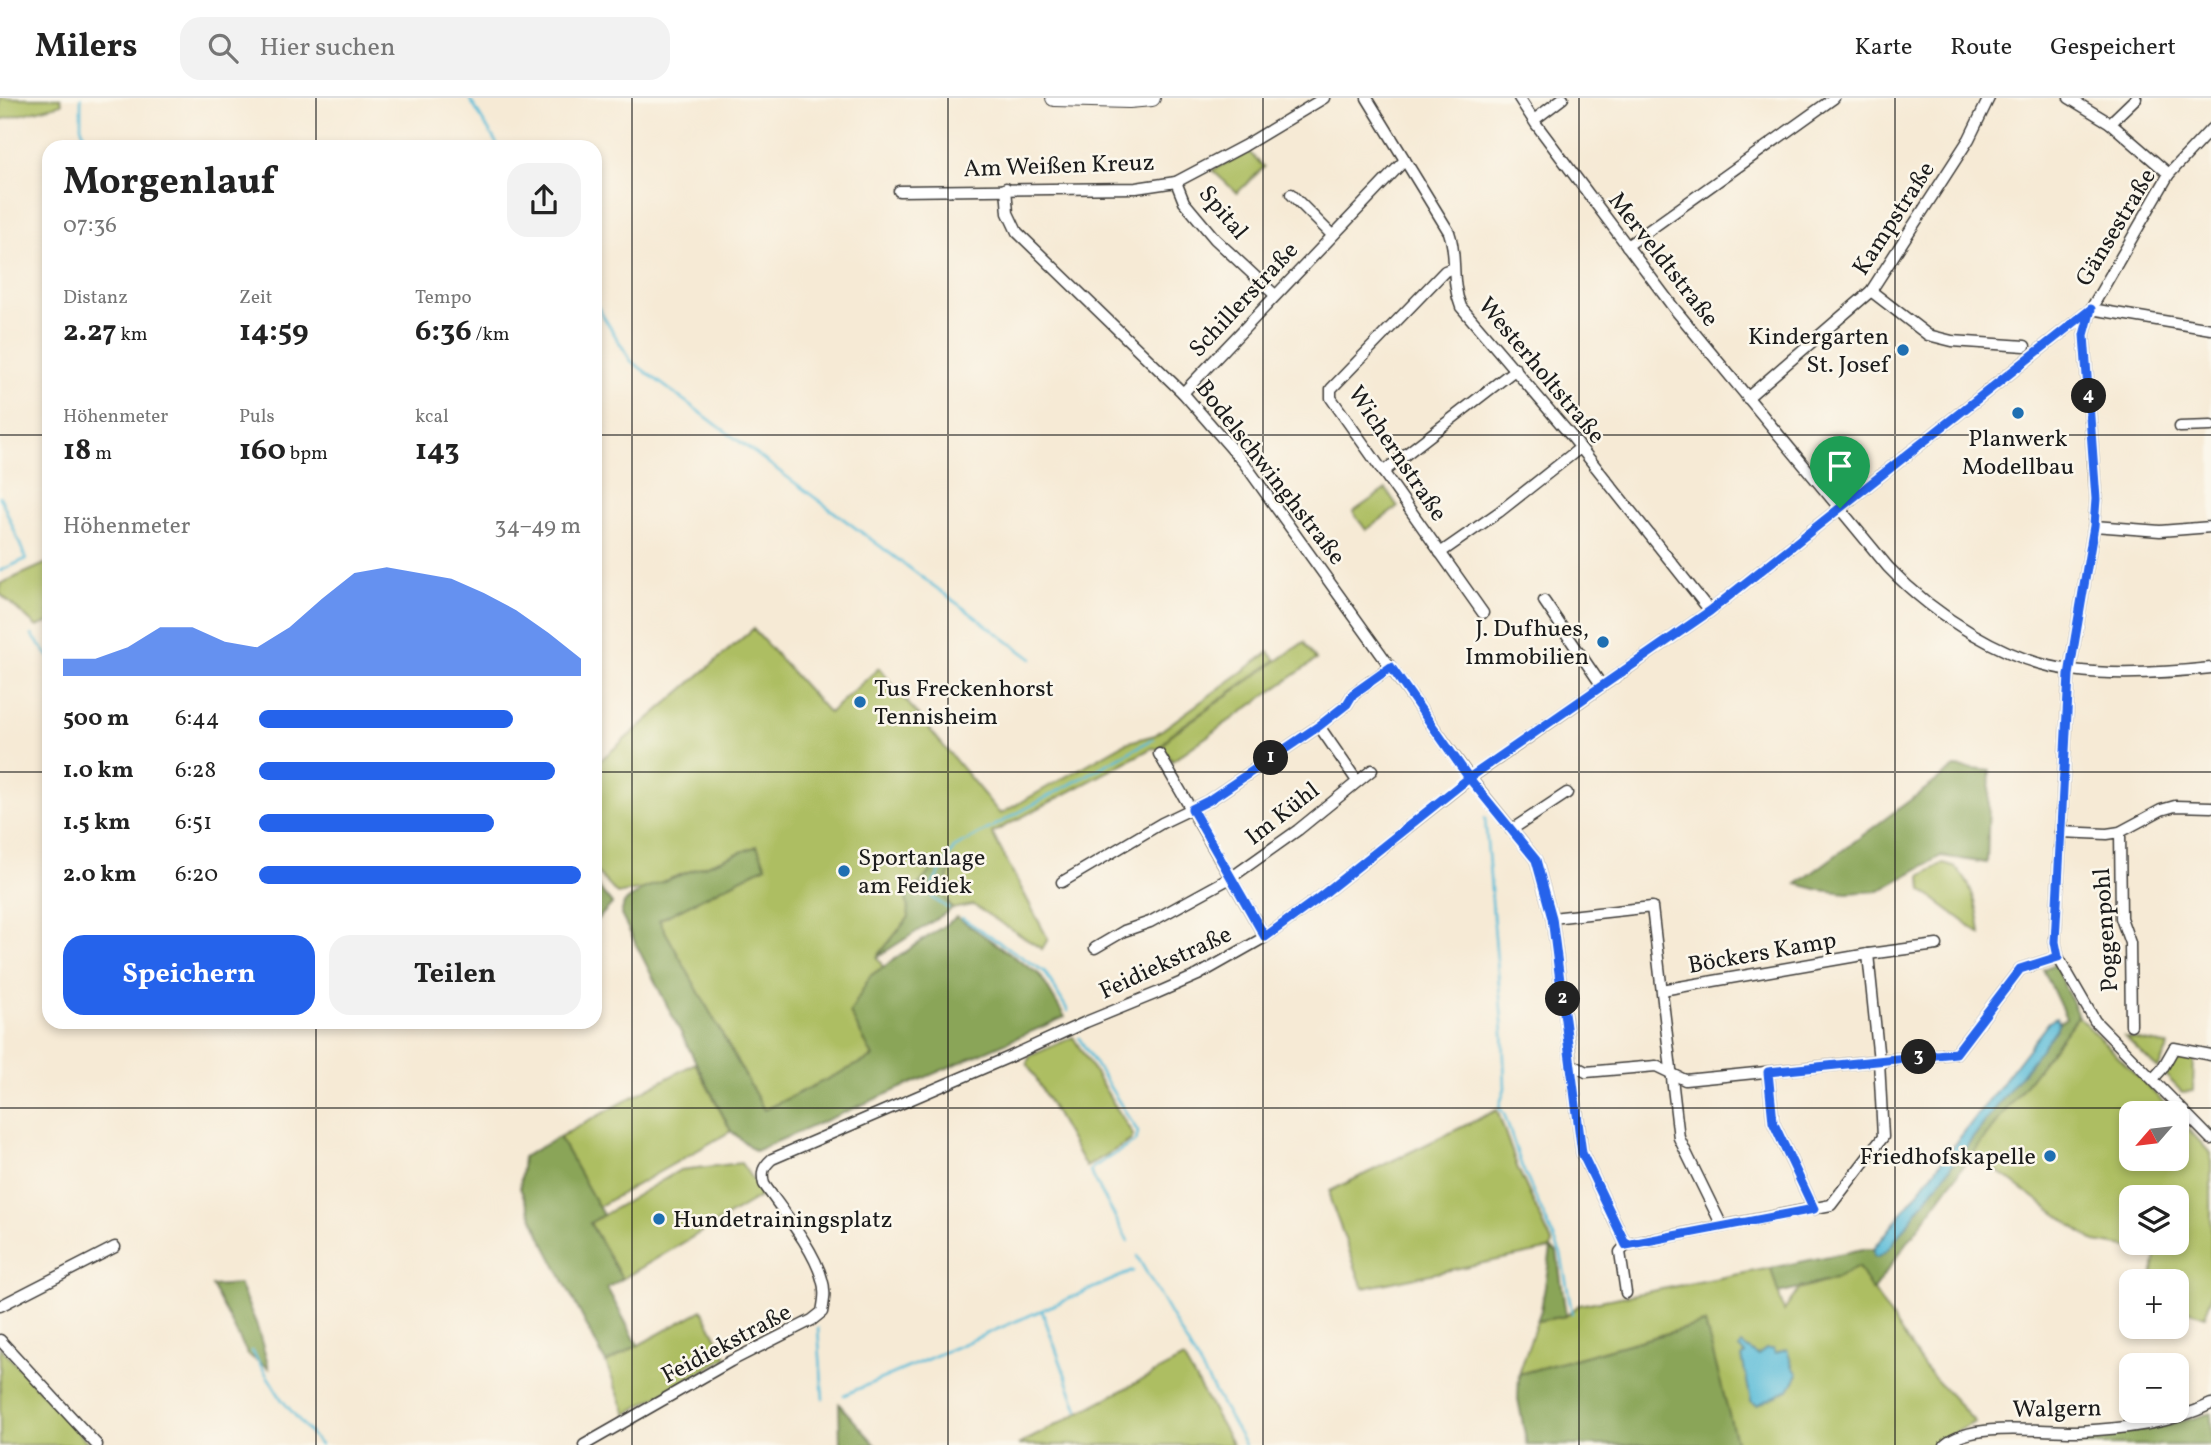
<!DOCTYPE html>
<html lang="de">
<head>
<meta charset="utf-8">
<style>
  body { margin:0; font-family:Vollkorn,serif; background:#f2f2f2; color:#222; height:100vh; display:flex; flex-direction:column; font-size:26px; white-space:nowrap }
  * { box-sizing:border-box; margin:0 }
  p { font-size:23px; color:#767676 }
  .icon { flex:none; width:38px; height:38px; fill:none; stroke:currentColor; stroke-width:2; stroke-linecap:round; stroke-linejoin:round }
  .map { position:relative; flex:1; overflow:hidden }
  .drawer { position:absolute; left:42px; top:42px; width:560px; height:889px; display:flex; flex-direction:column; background:#fff; border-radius:21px; box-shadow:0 4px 10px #0003 }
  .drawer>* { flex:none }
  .needle { width:46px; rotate:242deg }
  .controls { position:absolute; left:2119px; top:1003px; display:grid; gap:14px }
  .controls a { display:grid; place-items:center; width:70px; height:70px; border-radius:14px; background:#fff; box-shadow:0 4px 10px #0003; font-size:35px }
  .pin { position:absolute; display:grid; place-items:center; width:60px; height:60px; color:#fff; margin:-72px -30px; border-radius:50% 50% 50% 0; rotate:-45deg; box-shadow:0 0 7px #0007 }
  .pin .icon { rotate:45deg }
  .km { position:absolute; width:35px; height:35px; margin:-18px; border-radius:50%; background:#222; color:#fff; font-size:19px; line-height:35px; text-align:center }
  .round { display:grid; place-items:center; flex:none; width:74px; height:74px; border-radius:21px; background:#f2f2f2 }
  .headline { display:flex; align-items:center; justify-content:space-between; height:119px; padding:0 21px }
  h1 { font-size:38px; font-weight:700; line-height:52px }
  .metrics { display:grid; grid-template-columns:repeat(3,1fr); gap:10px; height:119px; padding:7px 21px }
  .metrics div { display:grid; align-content:center }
  .metrics b { font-size:30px; font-weight:700 }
  .metrics small { font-size:19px; font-weight:400 }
  .metrics p { font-size:19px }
  .chart { height:196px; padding:14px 21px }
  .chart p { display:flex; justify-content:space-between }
  .chart svg { width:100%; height:126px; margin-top:7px; fill:#2563eb; opacity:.7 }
  .action { display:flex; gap:14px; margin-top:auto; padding:14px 21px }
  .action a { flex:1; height:80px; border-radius:21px; background:#2563eb; color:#fff; font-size:28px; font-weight:700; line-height:80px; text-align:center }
  .action a+a { background:#f2f2f2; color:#222 }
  ul { padding:0 21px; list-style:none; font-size:23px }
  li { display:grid; grid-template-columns:112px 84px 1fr; align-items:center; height:52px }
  li i { height:18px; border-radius:9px; background:#2563eb }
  header { display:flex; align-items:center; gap:42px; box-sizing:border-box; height:98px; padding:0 35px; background:#fff; border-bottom:2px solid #e0e0e0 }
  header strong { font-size:33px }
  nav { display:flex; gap:38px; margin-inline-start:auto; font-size:24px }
  .search { width:490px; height:63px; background:#f2f2f2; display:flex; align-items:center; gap:18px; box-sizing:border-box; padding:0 24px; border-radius:21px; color:#767676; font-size:26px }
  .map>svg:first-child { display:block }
  .green { fill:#adbe62; stroke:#646d3f; stroke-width:2; fill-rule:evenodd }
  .forest { fill:#8aa558; stroke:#53603a; stroke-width:2 }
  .water { fill:#5abcd8; stroke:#3b6c7a; stroke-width:2 }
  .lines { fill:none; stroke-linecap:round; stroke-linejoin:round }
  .stream { stroke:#5abcd8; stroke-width:2.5 }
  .street-casing { stroke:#3d3b38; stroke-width:13 }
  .secondary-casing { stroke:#3d3b38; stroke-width:18 }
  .street { stroke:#fff; stroke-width:10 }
  .secondary { stroke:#fff; stroke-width:16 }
  .route-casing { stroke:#fff; stroke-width:14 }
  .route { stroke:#2563eb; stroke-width:9 }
  .grid { fill:none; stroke:#1c1c1c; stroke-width:2; stroke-opacity:0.55 }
  .poi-dot { fill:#1f6fb2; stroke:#fbf7ec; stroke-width:2.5 }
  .labels { text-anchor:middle; stroke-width:5; stroke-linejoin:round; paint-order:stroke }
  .street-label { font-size:24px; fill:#1c1c1c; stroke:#fbf7ec }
  .poi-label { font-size:24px; fill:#1c1c1c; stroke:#fbf7ec; text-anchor:end }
</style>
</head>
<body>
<header>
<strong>Milers</strong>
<div class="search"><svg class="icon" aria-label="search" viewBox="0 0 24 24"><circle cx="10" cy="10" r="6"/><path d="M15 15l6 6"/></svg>Hier suchen</div>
<nav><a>Karte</a><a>Route</a><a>Gespeichert</a></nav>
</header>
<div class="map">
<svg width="2211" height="1347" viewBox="0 0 2211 1347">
  <rect width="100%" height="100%" fill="#fbf7ec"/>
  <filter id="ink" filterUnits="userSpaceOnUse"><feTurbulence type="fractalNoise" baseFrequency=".0143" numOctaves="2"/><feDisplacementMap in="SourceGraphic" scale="14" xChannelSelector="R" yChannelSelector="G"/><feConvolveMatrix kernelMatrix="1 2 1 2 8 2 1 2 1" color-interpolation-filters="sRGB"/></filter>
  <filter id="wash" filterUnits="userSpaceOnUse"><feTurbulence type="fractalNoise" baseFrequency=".00686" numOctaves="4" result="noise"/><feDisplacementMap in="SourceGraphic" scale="28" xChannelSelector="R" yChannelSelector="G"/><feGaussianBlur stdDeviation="1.57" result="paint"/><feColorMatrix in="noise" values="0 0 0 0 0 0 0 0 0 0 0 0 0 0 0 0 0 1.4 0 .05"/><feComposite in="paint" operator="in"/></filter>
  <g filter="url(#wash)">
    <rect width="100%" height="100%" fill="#f6ead5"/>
    <g class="green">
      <path d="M 0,0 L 61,0 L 62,6 L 0,22 Z"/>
      <path d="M 1249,54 L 1264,69 L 1237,95 L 1212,72 Z"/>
      <path d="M 1386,391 L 1398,409 L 1366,432 L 1353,414 Z"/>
      <path d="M 49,464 L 49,524 L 37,529 L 0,496 L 0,486 Z"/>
      <path d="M 753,531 L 829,615 L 879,570 L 1000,716 L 1125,645 L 1155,637 L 1269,554 L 1276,562 L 1171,636 L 1159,651 L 1152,650 L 992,735 L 1048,841 L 1042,851 L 973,807 L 952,811 L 944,799 L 949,774 L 947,768 L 938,766 L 909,819 L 877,859 L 883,869 L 870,878 L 874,959 L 764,1012 L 658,821 L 766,768 L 757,748 L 643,791 L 617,796 L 595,772 L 595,667 Z"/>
      <path d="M 1304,544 L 1316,562 L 1172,663 L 1162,649 L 1171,637 Z"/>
      <path d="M 1943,765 C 1970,769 1979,813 1981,836 L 1922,792 L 1921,778 Z"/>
      <path d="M 2078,918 L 2174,1015 L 2132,1015 L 2132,1060 L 2177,1060 L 2177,1018 L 2211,1056 L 2211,1200 L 2205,1218 L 2177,1208 L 2177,1183 L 2151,1183 L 2157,1154 L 2095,1144 L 1973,1055 ZM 2132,1099 L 2177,1099 L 2177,1144 L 2132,1144 Z"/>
      <path d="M 1073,939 L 1133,1037 L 1130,1043 L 1086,1069 L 1027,965 L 1030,958 Z"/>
      <path d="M 2125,939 L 2169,948 L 2158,971 Z"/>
      <path d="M 2177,958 L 2194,961 L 2193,993 L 2182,994 L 2165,977 L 2173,959 Z"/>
      <path d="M 695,965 L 731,1033 L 598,1109 L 559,1039 Z"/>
      <path d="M 1497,1012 L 1518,1071 L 1552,1145 L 1551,1151 L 1363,1190 L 1330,1101 L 1330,1093 Z"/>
      <path d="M 741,1065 L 763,1097 L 622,1181 L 590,1125 L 680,1072 Z"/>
      <path d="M 1858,1169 L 1925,1270 L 1975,1324 L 1940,1342 L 1934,1347 L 1737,1347 L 1704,1225 L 1519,1276 L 1537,1223 L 1566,1218 L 1579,1207 L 1771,1170 L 1784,1213 L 1798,1192 L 1832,1182 Z"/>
      <path d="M 702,1212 L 727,1259 L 626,1316 L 606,1265 Z"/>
      <path d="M 0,1249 L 90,1347 L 0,1347 Z"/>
      <path d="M 1183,1260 L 1233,1347 L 1018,1347 Z"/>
    </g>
    <g class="forest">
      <path d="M 1955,669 L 1990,673 L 1987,765 L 1941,758 L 1879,793 L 1847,795 L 1820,792 L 1797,786 Z"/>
      <path d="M 757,748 L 766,768 L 659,822 L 764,1012 L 873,959 L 850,915 L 870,878 L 957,819 L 1040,877 L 1065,919 L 755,1053 L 731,1033 L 621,817 L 624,805 L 643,791 Z"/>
      <path d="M 938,766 L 947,768 L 949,774 L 945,799 L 952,811 L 877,859 L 909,819 L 906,799 Z"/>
      <path d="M 595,785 L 612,806 L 596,823 L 595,822 Z"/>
      <path d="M 2055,866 L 2078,918 L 1973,1055 L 1872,1193 L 1858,1169 L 1832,1182 L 1778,1195 L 1771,1170 L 1863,1151 L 1874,1151 L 1874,1157 L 2056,931 L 2059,924 L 2066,920 L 2043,871 Z"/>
      <path d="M 559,1039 L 603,1117 L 590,1125 L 622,1181 L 607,1190 L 638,1247 L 606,1265 L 542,1141 L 520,1090 L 523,1059 Z"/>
      <path d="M 1551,1151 L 1557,1154 L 1566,1218 L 1537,1223 L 1541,1212 Z"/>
      <path d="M 239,1186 L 256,1225 L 269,1270 L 248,1257 L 212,1188 Z"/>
      <path d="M 1705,1225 L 1737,1347 L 1527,1347 L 1518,1301 L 1519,1276 Z"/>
      <path d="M 839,1306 L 876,1347 L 840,1347 Z"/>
      <path d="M 2211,1315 L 2211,1347 L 2078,1347 L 2076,1341 C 2123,1336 2166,1329 2211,1315 Z"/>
    </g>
    <g class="water">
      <path d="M 2056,920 L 2059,924 L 2056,931 L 1888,1151 L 1878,1159 L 1874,1158 L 1874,1151 L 2049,924 Z"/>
      <path d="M 1741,1246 L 1758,1257 L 1766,1251 L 1773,1251 L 1775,1256 L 1787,1251 L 1793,1269 L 1798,1276 L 1789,1292 L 1757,1307 L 1751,1303 L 1742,1259 L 1745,1256 L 1739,1250 Z"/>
    </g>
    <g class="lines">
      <g class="stream">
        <path d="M 81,0 L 81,28 L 88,49"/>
        <path d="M 469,0 L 499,49"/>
        <path d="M 595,205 L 631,263 L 1032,561"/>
        <path d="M 0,398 L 26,461 L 0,473"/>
        <path d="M 32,537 L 49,559"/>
        <path d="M 1485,720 L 1503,934 L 1505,990 L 1499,1009 L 1504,1016 L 1522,1069 L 1561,1156 L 1572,1215"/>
        <path d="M 948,810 L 934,801 L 931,795 L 933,786 L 954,750 L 1153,641"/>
        <path d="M 962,820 L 1045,874 L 1068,913"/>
        <path d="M 1079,940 L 1138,1034 L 1136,1043 L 1092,1070 L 1090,1073 L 1128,1143"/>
        <path d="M 1137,1158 L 1245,1347"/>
        <path d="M 1042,1213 L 1078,1312"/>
        <path d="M 818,1230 L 823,1301"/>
        <path d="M 252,1253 L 282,1302 L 320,1347"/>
        <path d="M 844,1297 L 1133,1173"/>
      </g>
    </g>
  </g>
  <g filter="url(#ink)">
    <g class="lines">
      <defs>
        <g id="street">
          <path d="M 1367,0 L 1449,134 C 1458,159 1450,182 1461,209 L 1572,339 L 1710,513"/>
          <path d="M 1519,0 L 1536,26 L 1673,209 L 1888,469 C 1933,516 2006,565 2072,572 C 2118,578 2165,575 2211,570"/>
          <path d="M 2069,0 L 2110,25 L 2169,76"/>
          <path d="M 1534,22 L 1563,0"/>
          <path d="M 2110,25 L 2136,0"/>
          <path d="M 2211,31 L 2169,76 L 2091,211 L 2084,237 L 2096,401 L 2094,428 L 2069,577 L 2055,844 L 2058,859 L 2095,923 L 2211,1041"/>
          <path d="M 1176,84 L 1184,104 L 1215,141 L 1275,197"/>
          <path d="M 1006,90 L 1008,115 L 1017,134 L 1183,295 L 1244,365 L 1470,680 L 1536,762 L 1552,820 L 1571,966 L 1586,974 L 1656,968 L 1685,982 L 1956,955 L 2020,871 L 2058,859"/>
          <path d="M 899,93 L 1136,90 L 1176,84 L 1244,48 L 1324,0"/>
          <path d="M 1291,96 L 1332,137"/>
          <path d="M 1627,148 L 1834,0"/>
          <path d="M 1453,170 L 1445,173 L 1331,291 L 1331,300 L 1483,515"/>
          <path d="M 1871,193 L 1928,237 L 1952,243 L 2025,248"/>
          <path d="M 1183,295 L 1405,62"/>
          <path d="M 1747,300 L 1871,193 L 1969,41 L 1989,0"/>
          <path d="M 2180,329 L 2211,328"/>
          <path d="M 1383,374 L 1516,271"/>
          <path d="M 2094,428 L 2160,433 L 2211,429"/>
          <path d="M 1440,455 L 1499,414 L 1580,350"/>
          <path d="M 1544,503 L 1602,588"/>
          <path d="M 1319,628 L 1357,683"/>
          <path d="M 1159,656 L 1265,839"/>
          <path d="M 1511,732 L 1567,695"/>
          <path d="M 2060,734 L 2107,736 L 2120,734 L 2161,712 L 2175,708 L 2211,709"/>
          <path d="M 2120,734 L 2121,820 L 2130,845 L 2131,927"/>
          <path d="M 1062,784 L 1162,725 L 1208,703 L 1319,628 L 1347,606 L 1353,596 L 1391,569"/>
          <path d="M 1552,820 L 1652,809 L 1679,1040 L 1722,1128"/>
          <path d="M 1095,850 L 1124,833 L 1150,824 L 1232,779 L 1298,732 L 1372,672"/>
          <path d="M 1868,856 L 1937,847"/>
          <path d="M 1571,966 L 1582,1055 L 1626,1147 L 1831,1107 L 1883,1039 L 1879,963 L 1868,856 L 1662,892"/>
          <path d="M 1768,974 L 1773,1024 L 1814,1111"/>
          <path d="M 2153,981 L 2162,971 L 2174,950 L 2211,957"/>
          <path d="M 1626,1147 L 1620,1154 L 1626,1195"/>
          <path d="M 0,1208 L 115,1149"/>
          <path d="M 0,1242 L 97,1347"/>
          <path d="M 584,1347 L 731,1263 L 812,1222 L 822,1214 C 824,1203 826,1193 822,1181 C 814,1151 782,1112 764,1086 C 761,1074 763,1069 772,1061 L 1007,960 L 1086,924 L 1157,895 L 1198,877 L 1265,839 L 1316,802 L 1470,680 L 1710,513 L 2091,211 L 2211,231"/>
          <path d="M 1945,1347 C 1973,1323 2041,1334 2078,1333 C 2122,1331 2171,1326 2211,1306"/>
        </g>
        <path id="secondary" d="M 1054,0 L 1129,2 L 1152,0"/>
      </defs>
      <use href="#street" class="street-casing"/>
      <use href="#secondary" class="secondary-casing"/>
      <use href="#street" class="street"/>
      <use href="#secondary" class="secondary"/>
    </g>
  </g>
  <g class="lines" filter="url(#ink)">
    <defs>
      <path id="route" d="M 1840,410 L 1710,513 L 1469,680 L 1391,569 L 1353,596 L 1347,606 L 1319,628 L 1208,703 L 1192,711 L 1265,839 L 1316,802 L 1469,680 L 1536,762 L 1552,820 L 1582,1055 L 1626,1147 L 1814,1111 L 1773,1024 L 1768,974 L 1956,955 L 2020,871 L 2058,859 L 2055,844 L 2069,577 L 2094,428 L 2096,401 L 2084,237 L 2091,211 L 1840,410"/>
    </defs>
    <use href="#route" class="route-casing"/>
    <use href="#route" class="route"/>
  </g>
  <path class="grid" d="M 316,0 L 316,49M 632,0 L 632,1347M 948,0 L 948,1347M 1263,0 L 1263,1347M 1579,0 L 1579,1347M 1895,0 L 1895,1347M 0,337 L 49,337M 595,337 L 2211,337M 0,674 L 49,674M 595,674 L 2211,674M 316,924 L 316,1347M 0,1010 L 2211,1010"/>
  <g class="poi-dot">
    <circle cx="1903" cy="252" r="7"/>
    <circle cx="2018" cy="315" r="7"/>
    <circle cx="1603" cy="544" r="7"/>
    <circle cx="860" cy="604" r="7"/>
    <circle cx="844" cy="773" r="7"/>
    <circle cx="2050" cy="1058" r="7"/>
    <circle cx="659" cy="1121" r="7"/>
  </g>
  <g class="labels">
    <g class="street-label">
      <text transform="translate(1059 67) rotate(-2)" y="8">Am Weißen Kreuz</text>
      <text transform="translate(1224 114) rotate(50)" y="8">Spital</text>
      <text transform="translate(1893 120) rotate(-57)" y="8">Kampstraße</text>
      <text transform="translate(2115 129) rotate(-59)" y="8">Gänsestraße</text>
      <text transform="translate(1664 161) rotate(52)" y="8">Merveldtstraße</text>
      <text transform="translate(1243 201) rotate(-47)" y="8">Schillerstraße</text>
      <text transform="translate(1542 272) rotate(50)" y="8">Westerholtstraße</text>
      <text transform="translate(1398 355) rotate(56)" y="8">Wichernstraße</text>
      <text transform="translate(1271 374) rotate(52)" y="8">Bodelschwinghstraße</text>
      <text transform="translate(1282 715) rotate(-38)" y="8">Im Kühl</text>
      <text transform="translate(2105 832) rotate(-94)" y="8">Poggenpohl</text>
      <text transform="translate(1762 854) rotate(-10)" y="8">Böckers Kamp</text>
      <text transform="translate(1165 864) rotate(-25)" y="8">Feidiekstraße</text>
      <text transform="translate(726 1245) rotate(-28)" y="8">Feidiekstraße</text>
      <text transform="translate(2057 1310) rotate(-1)" y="8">Walgern</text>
    </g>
    <g class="poi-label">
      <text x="1889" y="246">Kindergarten<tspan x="1889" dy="28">St. Josef</tspan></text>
      <text x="2018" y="348" text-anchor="middle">Planwerk<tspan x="2018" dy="28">Modellbau</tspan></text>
      <text x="1589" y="538">J. Dufhues,<tspan x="1589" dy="28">Immobilien</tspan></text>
      <text x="874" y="598" text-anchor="start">Tus Freckenhorst<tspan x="874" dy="28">Tennisheim</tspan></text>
      <text x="858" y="767" text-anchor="start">Sportanlage<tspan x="858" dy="28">am Feidiek</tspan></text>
      <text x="2036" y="1066">Friedhofskapelle</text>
      <text x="673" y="1129" text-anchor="start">Hundetrainingsplatz</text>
    </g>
  </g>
</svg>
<div class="controls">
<a><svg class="needle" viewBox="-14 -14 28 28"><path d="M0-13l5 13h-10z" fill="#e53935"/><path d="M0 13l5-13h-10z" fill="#767676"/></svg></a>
<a><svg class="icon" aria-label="layers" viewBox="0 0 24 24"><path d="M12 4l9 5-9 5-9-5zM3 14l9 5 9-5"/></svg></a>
<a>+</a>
<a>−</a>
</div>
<div class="pin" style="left:1840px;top:410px;background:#1e9e55"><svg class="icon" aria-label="arrive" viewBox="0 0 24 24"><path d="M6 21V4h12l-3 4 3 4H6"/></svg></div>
<b class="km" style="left:1271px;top:660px">1</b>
<b class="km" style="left:1563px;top:901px">2</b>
<b class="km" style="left:1919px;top:959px">3</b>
<b class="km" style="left:2089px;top:298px">4</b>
<section class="drawer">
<div class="headline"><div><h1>Morgenlauf</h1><p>07:36</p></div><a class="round"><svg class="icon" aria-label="share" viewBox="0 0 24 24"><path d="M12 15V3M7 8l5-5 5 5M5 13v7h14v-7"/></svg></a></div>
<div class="metrics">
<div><p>Distanz</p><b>2.27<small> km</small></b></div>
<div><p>Zeit</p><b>14:59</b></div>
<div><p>Tempo</p><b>6:36<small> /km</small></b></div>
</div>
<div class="metrics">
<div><p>Höhenmeter</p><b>18<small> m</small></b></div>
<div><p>Puls</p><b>160<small> bpm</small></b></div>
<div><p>kcal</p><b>143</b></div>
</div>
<div class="chart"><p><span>Höhenmeter</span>34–49 m</p>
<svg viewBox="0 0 160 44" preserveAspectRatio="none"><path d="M0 44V38L10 38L20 34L30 27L40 27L50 32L60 34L70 27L80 17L90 8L100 6L110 8L120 10L130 15L140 21L150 29L160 38V44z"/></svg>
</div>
<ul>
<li><b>500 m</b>6:44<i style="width:79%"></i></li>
<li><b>1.0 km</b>6:28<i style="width:92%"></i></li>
<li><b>1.5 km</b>6:51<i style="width:73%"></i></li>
<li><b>2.0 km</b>6:20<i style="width:100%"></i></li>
</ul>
<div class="action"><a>Speichern</a><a>Teilen</a></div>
</section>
</div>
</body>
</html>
